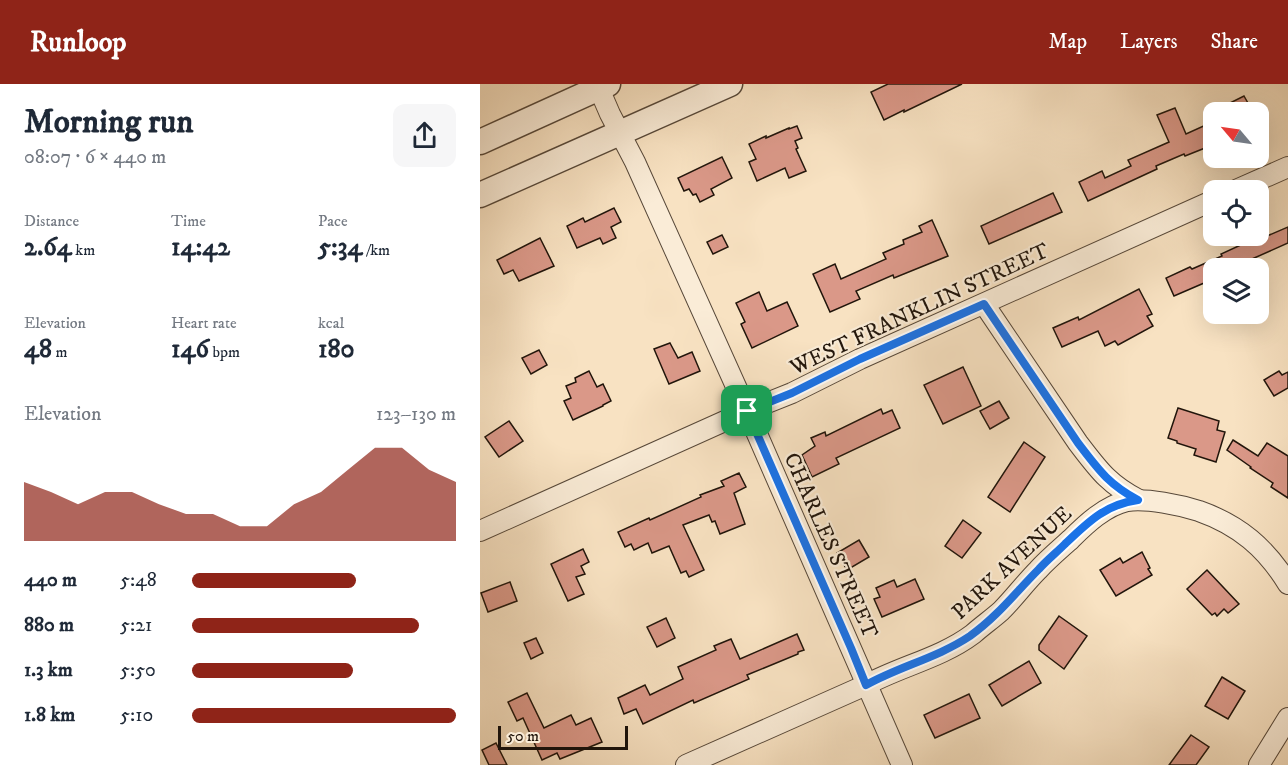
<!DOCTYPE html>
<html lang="en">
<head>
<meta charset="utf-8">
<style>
  body { margin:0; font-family:"IM FELL DW Pica",serif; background:#f6f6f7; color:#1f2937; height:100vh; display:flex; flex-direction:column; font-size:22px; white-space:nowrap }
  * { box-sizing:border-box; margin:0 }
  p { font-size:20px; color:#747a83 }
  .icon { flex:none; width:33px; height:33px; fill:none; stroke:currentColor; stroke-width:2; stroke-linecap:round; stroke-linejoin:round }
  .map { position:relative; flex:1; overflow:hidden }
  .side { display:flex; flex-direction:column; background:#fff; width:480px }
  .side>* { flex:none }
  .needle { width:39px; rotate:299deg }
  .buttons { position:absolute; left:723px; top:18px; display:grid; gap:12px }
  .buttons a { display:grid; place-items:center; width:66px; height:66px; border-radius:12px; background:#fff; box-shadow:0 6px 24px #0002; font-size:30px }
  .scale { position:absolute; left:18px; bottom:15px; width:130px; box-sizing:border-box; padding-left:6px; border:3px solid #21150b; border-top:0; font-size:16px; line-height:21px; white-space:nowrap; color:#21150b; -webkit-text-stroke:4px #faecd7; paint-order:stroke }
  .pin { position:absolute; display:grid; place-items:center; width:51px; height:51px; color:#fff; margin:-26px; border-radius:12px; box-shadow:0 3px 9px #0006 }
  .round { display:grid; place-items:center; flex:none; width:63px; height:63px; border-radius:12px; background:#f6f6f7 }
  .headline { display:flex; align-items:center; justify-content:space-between; height:102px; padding:0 24px }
  h1 { font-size:33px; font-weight:700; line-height:45px }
  .metrics { display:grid; grid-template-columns:repeat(3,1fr); gap:9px; height:102px; padding:6px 24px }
  .metrics div { display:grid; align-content:center }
  .metrics b { font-size:26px; font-weight:700 }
  .metrics small { font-size:16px; font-weight:400 }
  .metrics p { font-size:16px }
  .chart { height:168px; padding:12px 24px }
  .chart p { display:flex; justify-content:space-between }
  .chart svg { width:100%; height:108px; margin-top:6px; fill:#8f2418; opacity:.7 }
  ul { padding:0 24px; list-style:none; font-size:20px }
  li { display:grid; grid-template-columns:96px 72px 1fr; align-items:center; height:45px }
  li i { height:15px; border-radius:8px; background:#8f2418 }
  header { display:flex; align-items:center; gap:36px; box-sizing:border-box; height:84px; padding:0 30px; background:#8f2418; color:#fff }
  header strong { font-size:28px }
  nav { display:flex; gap:33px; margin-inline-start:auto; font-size:21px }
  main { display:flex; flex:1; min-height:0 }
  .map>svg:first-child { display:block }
  .building { fill:#da9888; stroke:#21150b; stroke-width:1.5 }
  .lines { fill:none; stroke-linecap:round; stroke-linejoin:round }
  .minor-casing { stroke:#574839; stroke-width:22 }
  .tertiary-casing { stroke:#574839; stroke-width:27 }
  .minor { stroke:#faecd7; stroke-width:20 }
  .tertiary { stroke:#faecd7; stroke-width:24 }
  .route-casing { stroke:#fff; stroke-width:12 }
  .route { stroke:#1a73e8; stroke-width:8 }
  .labels { text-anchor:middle; stroke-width:4.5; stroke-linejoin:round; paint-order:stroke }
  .street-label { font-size:22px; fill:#21150b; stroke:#faecd7 }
</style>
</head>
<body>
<header>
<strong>Runloop</strong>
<nav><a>Map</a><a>Layers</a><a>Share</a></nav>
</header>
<main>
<section class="side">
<div class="headline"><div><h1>Morning run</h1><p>08:07 · 6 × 440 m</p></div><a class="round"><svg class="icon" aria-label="share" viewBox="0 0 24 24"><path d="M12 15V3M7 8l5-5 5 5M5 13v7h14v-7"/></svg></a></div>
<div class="metrics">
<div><p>Distance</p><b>2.64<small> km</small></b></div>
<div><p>Time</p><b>14:42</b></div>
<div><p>Pace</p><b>5:34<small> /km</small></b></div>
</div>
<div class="metrics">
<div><p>Elevation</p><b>48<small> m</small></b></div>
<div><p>Heart rate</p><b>146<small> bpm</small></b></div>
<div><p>kcal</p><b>180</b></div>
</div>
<div class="chart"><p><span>Elevation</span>123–130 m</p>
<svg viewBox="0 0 160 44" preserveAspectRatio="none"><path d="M0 44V20L10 24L20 29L30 24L40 24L50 29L60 33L70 33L80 38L90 38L100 29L110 24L120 15L130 6L140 6L150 15L160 20V44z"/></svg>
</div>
<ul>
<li><b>440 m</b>5:48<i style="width:62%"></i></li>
<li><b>880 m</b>5:21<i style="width:86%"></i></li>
<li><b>1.3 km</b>5:50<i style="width:61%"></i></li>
<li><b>1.8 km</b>5:10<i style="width:100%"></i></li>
</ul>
</section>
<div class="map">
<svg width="808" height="681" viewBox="0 0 808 681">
  <rect width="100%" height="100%" fill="#f8e2c2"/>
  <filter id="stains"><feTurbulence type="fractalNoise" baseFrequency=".00333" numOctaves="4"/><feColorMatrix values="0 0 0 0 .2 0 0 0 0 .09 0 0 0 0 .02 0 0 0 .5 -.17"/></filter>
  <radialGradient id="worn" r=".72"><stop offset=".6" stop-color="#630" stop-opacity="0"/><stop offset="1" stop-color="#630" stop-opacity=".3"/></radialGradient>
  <g class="building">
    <path d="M 408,0 L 482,0 L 424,28 L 424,26 L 404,36 L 391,8 Z"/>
    <path d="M 764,12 L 773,28 L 732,28 Z"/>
    <path d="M 695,24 L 706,50 L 728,40 L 734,54 L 734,58 L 729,60 L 730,62 L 705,72 L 704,70 L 676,82 L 677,85 L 608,117 L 599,98 L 622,87 L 625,94 L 651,82 L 648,76 L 689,58 L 677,31 Z"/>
    <path d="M 317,42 L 322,54 L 315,57 L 318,64 L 316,65 L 326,87 L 309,94 L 305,84 L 277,97 L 269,78 L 276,75 L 269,60 L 286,52 L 286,54 L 309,44 L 309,45 Z"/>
    <path d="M 242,73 L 252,94 L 231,105 L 234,111 L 220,118 L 216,110 L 213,111 L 209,105 L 204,107 L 198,94 Z"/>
    <path d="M 573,109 L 582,128 L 509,160 L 501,142 Z"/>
    <path d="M 134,124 L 141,138 L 131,143 L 136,154 L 123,160 L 120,154 L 97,164 L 87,142 L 103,134 L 105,138 Z"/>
    <path d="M 452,136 L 468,172 L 414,194 L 413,191 L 376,207 L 380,215 L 350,228 L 333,190 L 355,180 L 361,195 L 406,175 L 403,169 L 424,160 L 423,156 L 442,148 L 439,142 Z"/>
    <path d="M 808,143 L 808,159 L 772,175 L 773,178 L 758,184 L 726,184 L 731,196 L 694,212 L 686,194 L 710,183 L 712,185 L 742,172 L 741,170 L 765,159 L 766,161 Z"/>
    <path d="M 242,151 L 248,163 L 233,170 L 227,158 Z"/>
    <path d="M 60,154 L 74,182 L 39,197 L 33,186 L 24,190 L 17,176 Z"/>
    <path d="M 659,205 L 672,230 L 667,232 L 673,242 L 638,261 L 635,257 L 625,262 L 618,247 L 582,263 L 573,244 L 598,233 L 599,236 Z"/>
    <path d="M 279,208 L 287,227 L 307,218 L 318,242 L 272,264 L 261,240 L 265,238 L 256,219 Z"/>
    <path d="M 190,259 L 198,274 L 212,268 L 220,287 L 189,300 L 174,265 Z"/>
    <path d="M 59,266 L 67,281 L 51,290 L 42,274 Z"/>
    <path d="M 483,283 L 501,322 L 463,340 L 444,301 Z"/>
    <path d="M 109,287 L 117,303 L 123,300 L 131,317 L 123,321 L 123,322 L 93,336 L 84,317 L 91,314 L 86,302 L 96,298 L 95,294 Z"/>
    <path d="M 799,287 L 802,291 L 808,288 L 808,304 L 794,312 L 784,296 Z"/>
    <path d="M 519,317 L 529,334 L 510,345 L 500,327 Z"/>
    <path d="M 698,324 L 739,337 L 737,346 L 745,348 L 736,378 L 714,371 L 716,365 L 697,359 L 697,357 L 688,354 Z"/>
    <path d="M 401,325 L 403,330 L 412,326 L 420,344 L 356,374 L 359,380 L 332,393 L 322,371 L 335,362 L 331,354 L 345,348 L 346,352 Z"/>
    <path d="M 29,337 L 43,357 L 19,373 L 5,353 Z"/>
    <path d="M 753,356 L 778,372 L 787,359 L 808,372 L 808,414 L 791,403 L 793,399 L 770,384 L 771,383 L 747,366 Z"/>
    <path d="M 544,358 L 565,373 L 530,428 L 508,413 Z"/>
    <path d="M 259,389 L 266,403 L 254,409 L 265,440 L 240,450 L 235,437 L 232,438 L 229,431 L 203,441 L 224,486 L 209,493 L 206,487 L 201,489 L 189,462 L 172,469 L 168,459 L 154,466 L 151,460 L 145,463 L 138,448 L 169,434 L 170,436 L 221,413 L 220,411 L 244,402 L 241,397 Z"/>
    <path d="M 483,436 L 501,449 L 482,474 L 465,462 Z"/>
    <path d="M 379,456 L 389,473 L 367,486 L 357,469 Z"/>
    <path d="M 103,465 L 109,478 L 101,482 L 105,490 L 96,493 L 104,510 L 88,517 L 71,480 Z"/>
    <path d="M 662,468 L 670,484 L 668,485 L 672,491 L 636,512 L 620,486 L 640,474 L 643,479 Z"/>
    <path d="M 727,486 L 759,520 L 748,529 L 744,525 L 737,532 L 735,529 L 732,531 L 707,505 Z"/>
    <path d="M 435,495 L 444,515 L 402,533 L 394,515 L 400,513 L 396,504 L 414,496 L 417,503 Z"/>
    <path d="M 30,498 L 37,517 L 8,528 L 1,509 Z"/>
    <path d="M 579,532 L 607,552 L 584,585 L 559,566 L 559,561 Z"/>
    <path d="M 186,534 L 195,554 L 177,563 L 167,543 Z"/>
    <path d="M 317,550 L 324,566 L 318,568 L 318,570 L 267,591 L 269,595 L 214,619 L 213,616 L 163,640 L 156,625 L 144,630 L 138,614 L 165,601 L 170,611 L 203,595 L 198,583 L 236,566 L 234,562 L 251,555 L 260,575 Z"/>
    <path d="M 56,554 L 63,569 L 51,575 L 44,559 Z"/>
    <path d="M 549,577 L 561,599 L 522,622 L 509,601 Z"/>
    <path d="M 742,593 L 765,607 L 748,635 L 725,622 Z"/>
    <path d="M 47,609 L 64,644 L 91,631 L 96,641 L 111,634 L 122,658 L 80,675 L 77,669 L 62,676 L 43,634 L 37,637 L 28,618 Z"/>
    <path d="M 489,610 L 500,634 L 455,654 L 444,631 Z"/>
    <path d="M 711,651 L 729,663 L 716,681 L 689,681 Z"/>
    <path d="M 16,659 L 27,681 L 9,681 L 2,666 Z"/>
  </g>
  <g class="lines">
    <defs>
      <g id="minor">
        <path d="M 117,0 L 130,30 L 155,78 L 267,327 L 422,681"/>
        <path d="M 756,106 L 808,83"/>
        <path d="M 504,220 L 598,359 C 618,385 628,400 659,416"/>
        <path d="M 0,447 L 267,327 L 312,309 L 380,275 L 734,116"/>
        <path d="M 206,681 L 386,601 C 421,582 461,574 493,550 C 502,542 512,535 521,527 C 534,514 545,499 558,486 C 568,475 580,465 591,455 C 606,440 625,422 647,417 C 667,414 700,421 719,427 C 759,441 786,464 808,500"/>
        <path d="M 779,681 L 808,634"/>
      </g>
      <g id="tertiary">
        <path d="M 0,58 L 128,0"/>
        <path d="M 0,111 L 250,0"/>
      </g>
    </defs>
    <use href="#minor" class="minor-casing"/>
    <use href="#tertiary" class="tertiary-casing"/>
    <use href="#minor" class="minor"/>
    <use href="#tertiary" class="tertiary"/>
  </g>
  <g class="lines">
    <defs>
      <path id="route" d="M 504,220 L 598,359 C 618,385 628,400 658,416 C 626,420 608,438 585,460 C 577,468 567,476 559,485 C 536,508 517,533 490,552 C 457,574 420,582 386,601 L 371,564 L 267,327 L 312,309 L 380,275 Z"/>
    </defs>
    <use href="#route" class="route-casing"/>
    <use href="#route" class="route"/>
  </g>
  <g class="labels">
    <g class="street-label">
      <text transform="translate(439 224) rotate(-25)" y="8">WEST FRANKLIN STREET</text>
      <text transform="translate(352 461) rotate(66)" y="8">CHARLES STREET</text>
      <text transform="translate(531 478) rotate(-43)" y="8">PARK AVENUE</text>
    </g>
  </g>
  <rect width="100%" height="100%" filter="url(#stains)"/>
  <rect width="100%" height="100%" fill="url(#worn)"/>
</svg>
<div class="buttons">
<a><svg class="needle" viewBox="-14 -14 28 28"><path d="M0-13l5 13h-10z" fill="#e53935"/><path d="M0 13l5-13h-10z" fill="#747a83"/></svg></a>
<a><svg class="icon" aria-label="locate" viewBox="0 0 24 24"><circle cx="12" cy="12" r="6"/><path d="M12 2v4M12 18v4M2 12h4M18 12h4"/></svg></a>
<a><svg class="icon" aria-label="layers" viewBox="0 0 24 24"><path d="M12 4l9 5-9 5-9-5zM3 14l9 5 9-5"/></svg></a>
</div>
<div class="scale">50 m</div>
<div class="pin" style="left:267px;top:327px;background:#1e9e55"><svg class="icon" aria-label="arrive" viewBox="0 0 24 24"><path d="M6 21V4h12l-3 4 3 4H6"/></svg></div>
</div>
</main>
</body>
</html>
